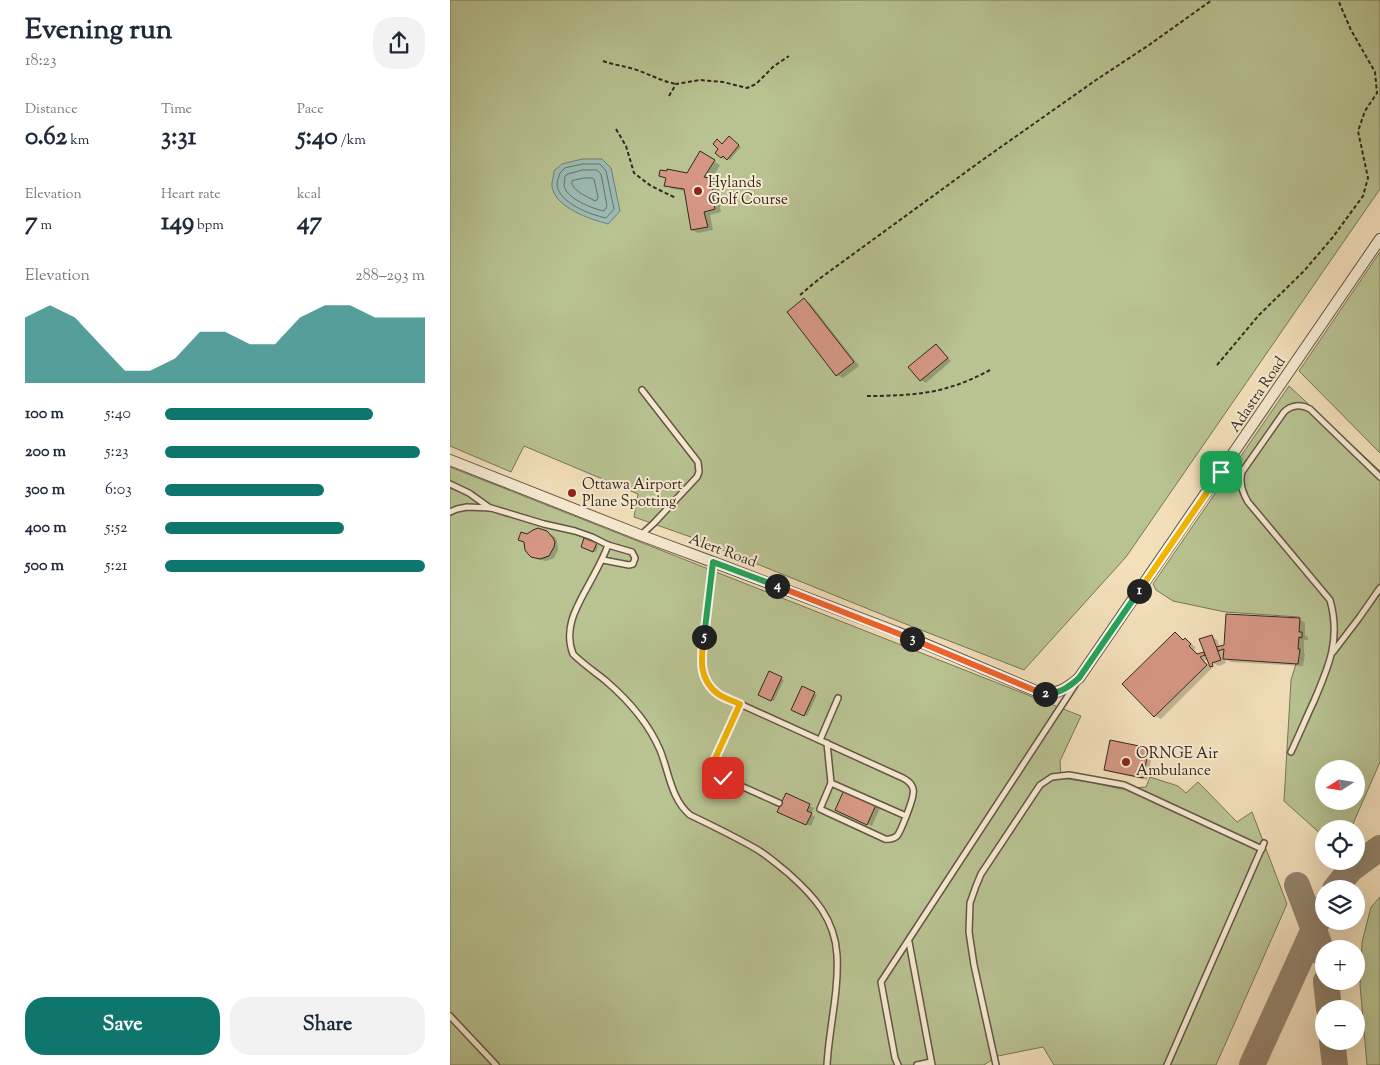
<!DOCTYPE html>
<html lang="en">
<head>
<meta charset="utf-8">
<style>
  body { margin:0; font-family:"Sorts Mill Goudy",serif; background:#f2f2f3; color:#1f2937; height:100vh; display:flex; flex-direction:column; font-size:19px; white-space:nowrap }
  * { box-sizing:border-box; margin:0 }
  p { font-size:16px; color:#747a83 }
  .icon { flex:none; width:28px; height:28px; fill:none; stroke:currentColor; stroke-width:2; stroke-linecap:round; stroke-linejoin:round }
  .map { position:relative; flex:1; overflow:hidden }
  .panel { display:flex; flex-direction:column; background:#fff; width:450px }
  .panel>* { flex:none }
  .needle { width:32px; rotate:258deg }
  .buttons { position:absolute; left:865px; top:760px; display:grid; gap:10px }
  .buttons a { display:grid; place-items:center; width:50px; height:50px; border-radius:50%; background:#fff; box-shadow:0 5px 20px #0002; font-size:25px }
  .pin { position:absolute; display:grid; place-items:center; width:42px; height:42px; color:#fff; margin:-21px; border-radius:10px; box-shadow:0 2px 8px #0006 }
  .km { position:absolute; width:25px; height:25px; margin:-12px; border-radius:50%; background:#222; color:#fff; font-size:14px; line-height:25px; text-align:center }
  .round { display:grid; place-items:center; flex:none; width:52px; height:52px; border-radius:20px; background:#f2f2f3 }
  .overview { display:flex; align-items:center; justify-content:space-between; height:85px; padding:0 25px }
  h1 { font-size:28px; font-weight:800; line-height:38px }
  .metrics { display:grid; grid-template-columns:repeat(3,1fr); gap:8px; height:85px; padding:5px 25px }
  .metrics div { display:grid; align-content:center }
  .metrics b { font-size:25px; font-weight:800 }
  .metrics small { font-size:14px; font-weight:400 }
  .metrics p { font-size:14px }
  .chart { height:140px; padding:10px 25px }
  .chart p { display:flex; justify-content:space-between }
  .chart svg { width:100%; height:90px; margin-top:5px; fill:#0f766e; opacity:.7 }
  .cta { display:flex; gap:10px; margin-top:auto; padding:10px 25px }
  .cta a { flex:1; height:58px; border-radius:20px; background:#0f766e; color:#fff; font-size:20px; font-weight:800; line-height:58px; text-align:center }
  .cta a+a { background:#f2f2f3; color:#1f2937 }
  ul { padding:0 25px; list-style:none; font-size:16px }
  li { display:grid; grid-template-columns:80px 60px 1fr; align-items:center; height:38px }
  li i { height:12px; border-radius:6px; background:#0f766e }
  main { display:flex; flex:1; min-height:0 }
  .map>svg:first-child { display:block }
  .green { fill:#b9c392; stroke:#767659; fill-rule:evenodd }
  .water { fill:#9cbcb5; stroke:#728179 }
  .shadow { fill:#0003; fill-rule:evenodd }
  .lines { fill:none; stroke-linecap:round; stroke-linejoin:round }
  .shore { stroke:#68726a; stroke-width:1 }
  .taxiway { stroke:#94846e; stroke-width:26 }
  .building { fill:#d59783; stroke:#342820 }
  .service-casing { stroke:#645647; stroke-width:8 }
  .minor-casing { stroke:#645647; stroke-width:12 }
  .path { stroke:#342820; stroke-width:2; stroke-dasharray:4 2.5; stroke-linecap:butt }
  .service { stroke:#f7ebd3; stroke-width:5 }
  .minor { stroke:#f7ebd3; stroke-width:10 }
  .split-1-casing { stroke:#fff; stroke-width:10 }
  .split-2-casing { stroke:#fff; stroke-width:10 }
  .split-3-casing { stroke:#fff; stroke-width:10 }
  .split-4-casing { stroke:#fff; stroke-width:10 }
  .split-5-casing { stroke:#fff; stroke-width:10 }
  .split-6-casing { stroke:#fff; stroke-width:10 }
  .split-1 { stroke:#f5b400; stroke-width:6 }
  .split-2 { stroke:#22a559; stroke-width:6 }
  .split-3 { stroke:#f0652b; stroke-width:6 }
  .split-4 { stroke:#f0652b; stroke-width:6 }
  .split-5 { stroke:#22a559; stroke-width:6 }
  .split-6 { stroke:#f5b400; stroke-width:6 }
  .poi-dot { fill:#8f2418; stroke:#f7ebd3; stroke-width:2 }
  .labels { text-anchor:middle; stroke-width:4; stroke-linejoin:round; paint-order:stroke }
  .poi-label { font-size:15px; fill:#342820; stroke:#f7ebd3; text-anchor:start }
  .street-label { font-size:15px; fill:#342820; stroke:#f7ebd3 }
</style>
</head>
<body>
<main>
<section class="panel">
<div class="overview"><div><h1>Evening run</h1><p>18:23</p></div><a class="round"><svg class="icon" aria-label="share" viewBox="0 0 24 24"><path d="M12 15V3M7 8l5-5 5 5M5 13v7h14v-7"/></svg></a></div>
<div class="metrics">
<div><p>Distance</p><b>0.62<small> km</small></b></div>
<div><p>Time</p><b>3:31</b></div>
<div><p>Pace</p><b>5:40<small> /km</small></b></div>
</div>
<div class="metrics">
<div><p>Elevation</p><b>7<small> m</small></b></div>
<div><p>Heart rate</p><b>149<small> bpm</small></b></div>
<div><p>kcal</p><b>47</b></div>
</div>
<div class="chart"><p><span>Elevation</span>288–293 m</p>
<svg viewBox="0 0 160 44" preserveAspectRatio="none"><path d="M0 44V12L10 6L20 12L30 25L40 38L50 38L60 32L70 19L80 19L90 25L100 25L110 12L120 6L130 6L140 12L150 12L160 12V44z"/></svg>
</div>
<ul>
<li><b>100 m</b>5:40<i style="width:80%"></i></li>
<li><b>200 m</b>5:23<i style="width:98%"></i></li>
<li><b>300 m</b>6:03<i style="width:61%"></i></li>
<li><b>400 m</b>5:52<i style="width:69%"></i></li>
<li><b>500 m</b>5:21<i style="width:100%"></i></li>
</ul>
<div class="cta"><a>Save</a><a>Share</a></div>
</section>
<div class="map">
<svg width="930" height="1065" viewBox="0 0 930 1065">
  <rect width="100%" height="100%" fill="#f3e0bb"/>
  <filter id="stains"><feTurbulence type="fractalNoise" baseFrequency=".004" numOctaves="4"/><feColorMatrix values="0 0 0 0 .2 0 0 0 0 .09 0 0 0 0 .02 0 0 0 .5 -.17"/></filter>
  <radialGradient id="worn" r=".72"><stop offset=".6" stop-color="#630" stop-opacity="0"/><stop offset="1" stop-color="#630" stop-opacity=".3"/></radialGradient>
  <g class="green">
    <path d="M 0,0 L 930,0 L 930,189 L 676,557 L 574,670 L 453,623 L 238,536 L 184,517 L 188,494 L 74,446 L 61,472 L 0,446 Z"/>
    <path d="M 930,252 L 930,453 L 849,371 Z"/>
    <path d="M 839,386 L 930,471 L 930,762 L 902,826 L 893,829 L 874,829 L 873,836 L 834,801 L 841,680 L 846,664 L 849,617 L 775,612 L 723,601 L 706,590 L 703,584 ZM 874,769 L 906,769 L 906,801 L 874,801 Z"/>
    <path d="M 0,467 L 631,716 L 610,761 L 611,778 L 639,782 L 671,789 L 696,787 L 700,777 L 728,786 L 736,793 L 748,782 L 787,822 L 802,812 L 837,904 L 766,1065 L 604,1065 L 593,1047 L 548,1056 L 534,1065 L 0,1065 Z"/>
    <path d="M 930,897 L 930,1065 L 917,1065 L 910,985 L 912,942 L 921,907 Z"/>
  </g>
  <path class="water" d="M 132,159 L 152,159 L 161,168 L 170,211 L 158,224 C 140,219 106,208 102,187 C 101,183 104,176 104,171 L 112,164 Z"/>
  <g class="shadow">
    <path d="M 281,139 L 291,147 L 280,160 L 276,157 L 274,159 L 267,153 L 273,145 Z"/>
    <path d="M 250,153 L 270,165 L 261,180 L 270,184 L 268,196 L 271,212 L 260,215 L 263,230 L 248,233 L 242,230 L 236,191 L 222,189 L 216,185 L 217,179 L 210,175 L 238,174 Z"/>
    <path d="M 354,300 L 360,303 L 409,366 L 393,378 L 387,375 Z"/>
    <path d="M 486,345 L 490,348 L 501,361 L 476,383 L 471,380 L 460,367 Z"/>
    <path d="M 97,532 L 105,537 L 107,541 L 108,550 L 104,558 L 96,561 L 87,559 L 82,556 L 77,536 Z"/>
    <path d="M 146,545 L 148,546 L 146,552 L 135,548 Z"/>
    <path d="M 849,619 L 855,623 L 855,635 L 858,637 L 858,640 L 854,640 L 854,653 L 855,654 L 853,666 L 781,662 L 775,659 L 776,663 L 769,666 L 763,663 L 763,666 L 768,669 L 763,667 L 711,719 L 705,716 L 725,634 L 735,641 L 741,643 L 746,648 L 744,650 L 749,655 L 756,653 L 761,636 L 767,640 L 770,647 ZM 758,659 L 762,668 L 754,661 Z"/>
    <path d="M 320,673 L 334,680 L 324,701 L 310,695 Z"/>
    <path d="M 353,688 L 367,695 L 357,716 L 343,710 Z"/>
    <path d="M 699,749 L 703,751 L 697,780 L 660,772 L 655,770 Z"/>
    <path d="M 336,795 L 364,808 L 361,814 L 365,817 L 361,826 L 333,814 Z"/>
    <path d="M 425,806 L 430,808 L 422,826 L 389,811 Z"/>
  </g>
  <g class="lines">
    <g class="shore">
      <path d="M 133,164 L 150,164 L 156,171 L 164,209 L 156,218 C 141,215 109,203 107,185 C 107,181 109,176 110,173 L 115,168 Z"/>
      <path d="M 133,170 L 147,170 L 151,174 L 157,206 L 154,211 C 143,209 115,198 114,185 C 114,183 115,178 115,176 L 118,174 Z"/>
      <path d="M 134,178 L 142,178 L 144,179 L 148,197 L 147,200 L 145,201 C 137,196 126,193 122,184 L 122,181 Z"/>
    </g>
    <g class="taxiway">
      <path d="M 847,885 L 873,954"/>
      <path d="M 885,889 L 901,869 L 930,848"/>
      <path d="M 876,981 L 879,1009"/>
      <path d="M 882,1041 L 885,1065"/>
      <path d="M 802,1065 L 874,907"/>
    </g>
  </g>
  <g class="building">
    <path d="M 279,136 L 289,145 L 277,160 L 273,156 L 271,158 L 265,153 L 268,149 L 263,144 L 267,139 L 272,144 Z"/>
    <path d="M 250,151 L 265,160 L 254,177 L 264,179 L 262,192 L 265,209 L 254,212 L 258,227 L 241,230 L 234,189 L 214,186 L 216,178 L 209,176 L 210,170 L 217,171 L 217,169 L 237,173 Z"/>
    <path d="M 354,298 L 404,362 L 386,376 L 337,312 Z"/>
    <path d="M 486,344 L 498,358 L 470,381 L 458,367 Z"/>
    <path d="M 88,528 L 97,531 L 103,538 L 105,542 L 104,547 L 99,556 L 90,559 L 81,557 L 78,554 L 75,550 L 74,542 L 68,540 L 71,532 L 77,534 L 83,530 Z"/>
    <path d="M 134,538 L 147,543 L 143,552 L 131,547 Z"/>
    <path d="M 776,614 L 850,618 L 849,632 L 852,632 L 852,638 L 849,637 L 848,649 L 850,649 L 848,664 L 773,659 L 774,649 L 768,651 L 766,647 L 774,645 Z"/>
    <path d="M 725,632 L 733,640 L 735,638 L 741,644 L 739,646 L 747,654 L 754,652 L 755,655 L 750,657 L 757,665 L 704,717 L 672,684 Z"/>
    <path d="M 762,635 L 771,660 L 762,663 L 763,666 L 760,667 L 749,639 Z"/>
    <path d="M 319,671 L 332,677 L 321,701 L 308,695 Z"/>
    <path d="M 352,686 L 365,692 L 354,716 L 341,710 Z"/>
    <path d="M 660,740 L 699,748 L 693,778 L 654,770 Z"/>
    <path d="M 394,790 L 426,805 L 417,825 L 385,810 Z"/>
    <path d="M 336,793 L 360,804 L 357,811 L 362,813 L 356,825 L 327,812 Z"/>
  </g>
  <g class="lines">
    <defs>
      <g id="service">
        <path d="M 0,484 L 19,493 L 40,508"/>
        <path d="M 0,512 L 7,509 L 17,507 L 41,508 L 94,524 L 125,531 L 142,537 L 158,545 L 182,552 L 185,558 L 183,564 L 179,565 L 153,560"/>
        <path d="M 191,535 L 204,523 L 247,477 L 249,472 L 248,462 L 192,390"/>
        <path d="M 158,545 C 153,559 146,571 139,584 C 127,606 113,628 123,654 C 133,664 145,672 156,681 C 178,700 198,722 210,750 C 219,772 221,799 240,815 C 263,826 286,837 308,850 C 318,856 328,865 338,873 C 364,896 385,919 387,955 C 389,992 379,1028 377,1065"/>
        <path d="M 263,562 L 251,660 C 252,675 258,684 268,694 L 453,778 C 456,780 460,782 462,786 C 463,788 464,791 463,794 C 463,800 451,831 447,836 C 443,839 440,840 435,839 L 370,809 L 381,783 L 377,743"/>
        <path d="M 883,652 L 909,618 L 930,588"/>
        <path d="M 290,704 L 263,763 C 263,771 266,775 273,778 L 329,803"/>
        <path d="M 370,740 L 388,698"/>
        <path d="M 841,752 C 849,735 856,718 864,701 C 879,666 891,639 880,600 L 798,502 C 792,492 789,483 792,472 L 834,412 C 841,405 851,404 860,409 L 930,477"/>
        <path d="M 381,783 L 456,816"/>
        <path d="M 459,942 L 482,1065"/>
        <path d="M 0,1016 L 46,1065"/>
        <path d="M 448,1065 L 445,1058 L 431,982 L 625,685"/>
        <path d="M 467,1065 L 481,1062"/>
        <path d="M 546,1065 L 524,965 L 519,932 L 520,903 L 526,886 L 531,874 L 590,785 L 602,777 L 619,775 L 674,785 L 812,849"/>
        <path d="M 717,1065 L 814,843"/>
      </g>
      <path id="minor" d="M 0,460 L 190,535 L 263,562 L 447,632 L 591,693 C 607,695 617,688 629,678 L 930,239"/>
    </defs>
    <use href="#service" class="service-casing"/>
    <use href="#minor" class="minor-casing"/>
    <g class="path">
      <path d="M 153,61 C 164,65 174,66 184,69 C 199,74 211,81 226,84"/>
      <path d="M 219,96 L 226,84 L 250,80 L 273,82 L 297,88 L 306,84 L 324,66 L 339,56"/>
      <path d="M 166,129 L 176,146 L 184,173 L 201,186 L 226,198"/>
      <path d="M 350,295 L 369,279 L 531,161 L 646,80 L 699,45 L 762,0"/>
      <path d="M 767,365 L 809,315 L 854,271 L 883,237 L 913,196 L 918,178 L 908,131 L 915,111 L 927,93 L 925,72 L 901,30 L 888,0"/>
      <path d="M 417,396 C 443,396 475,395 500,387 C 514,383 527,377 540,370"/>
    </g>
    <use href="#service" class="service"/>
    <use href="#minor" class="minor"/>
  </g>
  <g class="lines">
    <defs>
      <path id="split-1" d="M 689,591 L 771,472"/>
      <path id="split-2" d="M 595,694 C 609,694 619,687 629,678 L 689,591"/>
      <path id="split-3" d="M 462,639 L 591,693 L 595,694"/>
      <path id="split-4" d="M 327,586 L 462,639"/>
      <path id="split-5" d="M 254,637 L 263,562 L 327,586"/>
      <path id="split-6" d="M 254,637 C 251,658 248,679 268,694 C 274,698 283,701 290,704 L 263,763 C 264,771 266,775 273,778"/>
    </defs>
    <use href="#split-1" class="split-1-casing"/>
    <use href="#split-2" class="split-2-casing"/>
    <use href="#split-3" class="split-3-casing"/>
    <use href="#split-4" class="split-4-casing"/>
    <use href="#split-5" class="split-5-casing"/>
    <use href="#split-6" class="split-6-casing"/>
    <use href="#split-1" class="split-1"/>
    <use href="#split-2" class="split-2"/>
    <use href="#split-3" class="split-3"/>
    <use href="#split-4" class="split-4"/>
    <use href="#split-5" class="split-5"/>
    <use href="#split-6" class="split-6"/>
  </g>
  <g class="poi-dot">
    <circle cx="248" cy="191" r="5"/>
    <circle cx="122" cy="493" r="5"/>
    <circle cx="676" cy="762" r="5"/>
  </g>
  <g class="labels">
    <g class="poi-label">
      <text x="258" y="187">Hylands<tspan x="258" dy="17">Golf Course</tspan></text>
      <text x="132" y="489">Ottawa Airport<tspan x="132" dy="17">Plane Spotting</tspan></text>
      <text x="686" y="758">ORNGE Air<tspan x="686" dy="17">Ambulance</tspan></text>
    </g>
    <g class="street-label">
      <text transform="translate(807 394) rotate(-56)" y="5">Adastra Road</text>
      <text transform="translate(273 550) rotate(20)" y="5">Alert Road</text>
    </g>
  </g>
  <rect width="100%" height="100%" filter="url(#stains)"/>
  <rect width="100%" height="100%" fill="url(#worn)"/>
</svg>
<div class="buttons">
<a><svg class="needle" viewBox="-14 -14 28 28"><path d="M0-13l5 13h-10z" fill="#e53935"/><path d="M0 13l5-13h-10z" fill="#747a83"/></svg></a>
<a><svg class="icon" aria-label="locate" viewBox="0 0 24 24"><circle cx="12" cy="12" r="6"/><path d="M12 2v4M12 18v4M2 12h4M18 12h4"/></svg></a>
<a><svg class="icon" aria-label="layers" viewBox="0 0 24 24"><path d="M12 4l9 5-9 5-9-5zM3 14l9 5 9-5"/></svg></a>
<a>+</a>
<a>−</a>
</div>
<div class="pin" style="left:771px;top:472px;background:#1e9e55"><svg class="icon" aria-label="arrive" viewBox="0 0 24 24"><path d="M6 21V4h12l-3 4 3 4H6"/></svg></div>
<div class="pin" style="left:273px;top:778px;background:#d93025"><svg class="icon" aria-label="check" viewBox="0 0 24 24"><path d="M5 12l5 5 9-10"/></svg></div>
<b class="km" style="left:689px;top:591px">1</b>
<b class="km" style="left:595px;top:694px">2</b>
<b class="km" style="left:462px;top:639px">3</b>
<b class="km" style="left:327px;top:586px">4</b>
<b class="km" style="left:254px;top:637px">5</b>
</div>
</main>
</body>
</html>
